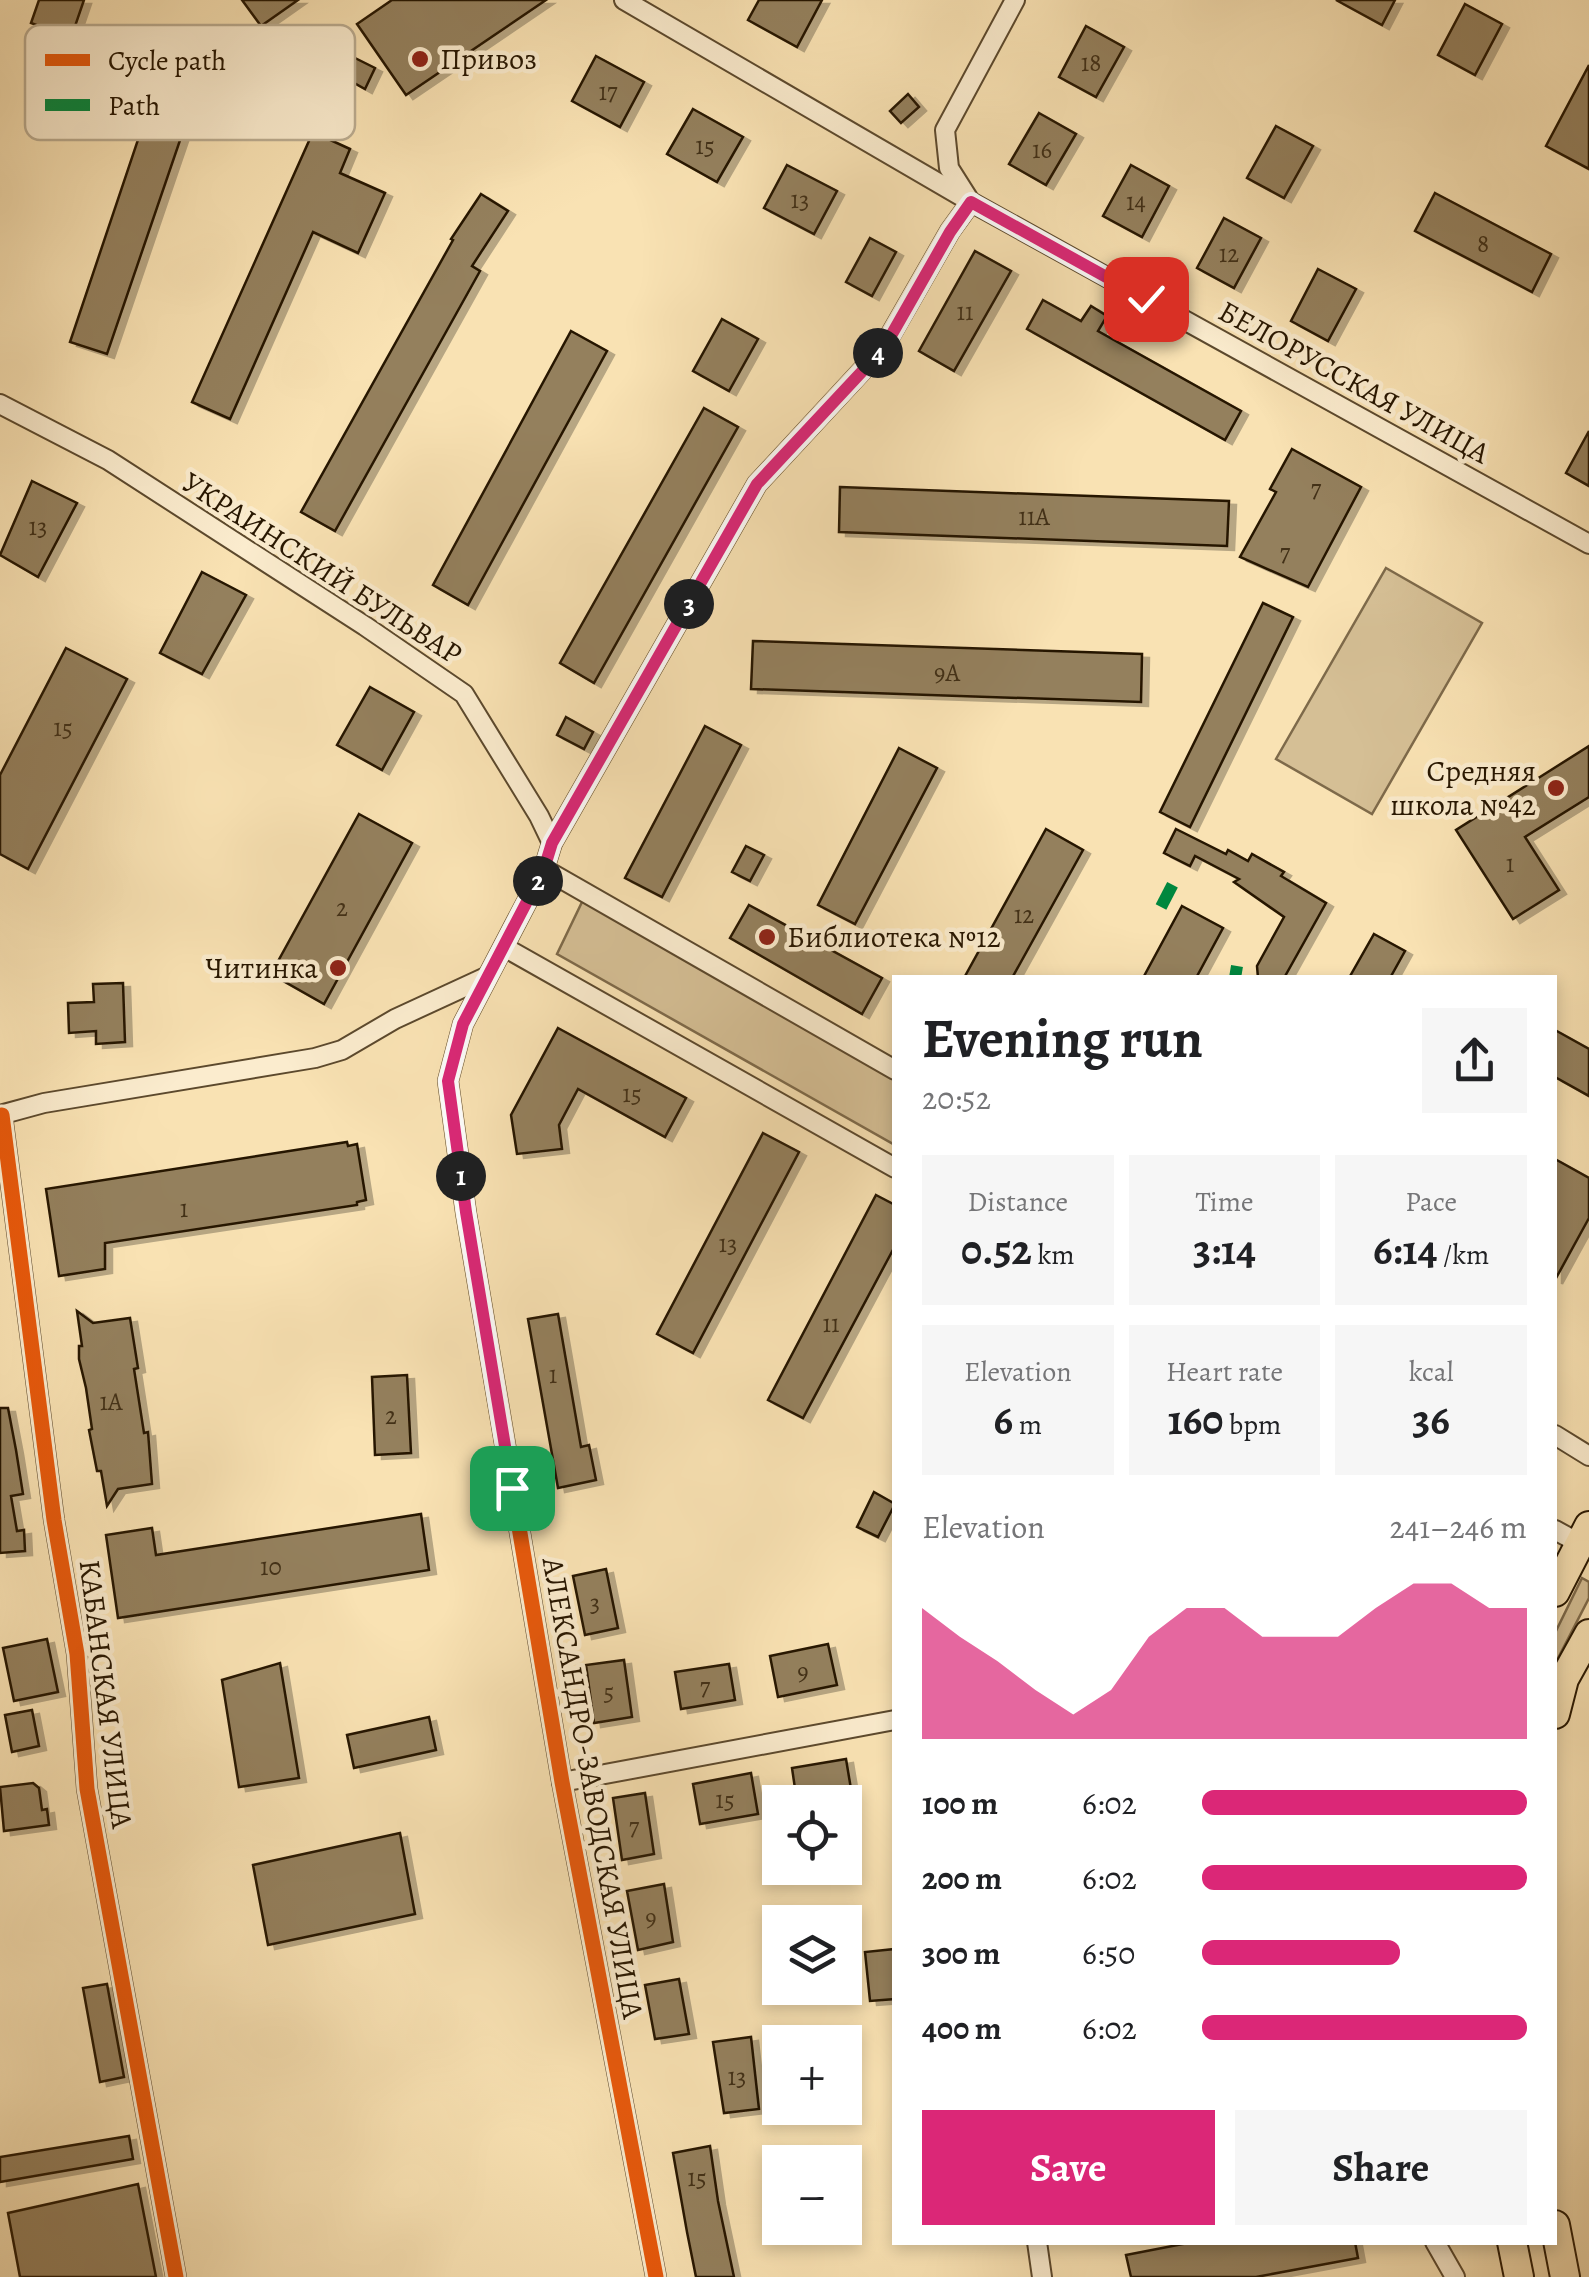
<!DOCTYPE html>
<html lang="en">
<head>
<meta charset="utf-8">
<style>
  body { margin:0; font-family:Alegreya,serif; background:#f6f6f6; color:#202124; height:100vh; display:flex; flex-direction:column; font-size:38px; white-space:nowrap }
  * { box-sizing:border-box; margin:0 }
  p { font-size:32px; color:#757577 }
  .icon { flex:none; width:55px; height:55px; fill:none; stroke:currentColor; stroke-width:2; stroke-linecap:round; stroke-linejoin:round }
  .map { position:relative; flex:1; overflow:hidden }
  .side { position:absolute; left:892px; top:975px; width:665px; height:1270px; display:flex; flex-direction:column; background:#fff; border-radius:0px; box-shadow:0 5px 15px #0003 }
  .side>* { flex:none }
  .fabs { position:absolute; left:762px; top:1785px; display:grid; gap:20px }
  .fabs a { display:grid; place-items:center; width:100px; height:100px; border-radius:0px; background:#fff; box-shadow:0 5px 15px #0003; font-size:50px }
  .pin { position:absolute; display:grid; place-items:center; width:85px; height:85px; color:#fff; margin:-42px; border-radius:20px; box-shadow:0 5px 15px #0006 }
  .km { position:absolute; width:50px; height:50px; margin:-25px; border-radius:50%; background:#222; color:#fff; font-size:28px; line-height:50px; text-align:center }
  .round { display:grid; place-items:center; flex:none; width:105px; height:105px; border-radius:0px; background:#f6f6f6 }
  .headline { display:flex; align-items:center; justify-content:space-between; height:170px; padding:0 30px }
  h1 { font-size:55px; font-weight:700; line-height:75px }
  .metrics { display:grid; grid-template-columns:repeat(3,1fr); gap:15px; height:170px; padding:10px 30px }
  .metrics div { display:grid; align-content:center; border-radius:0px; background:#f6f6f6; text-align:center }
  .metrics b { font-size:42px; font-weight:700 }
  .metrics small { font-size:28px; font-weight:400 }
  .metrics p { font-size:28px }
  .chart { height:280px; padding:20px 30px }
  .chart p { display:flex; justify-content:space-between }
  .chart svg { width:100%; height:180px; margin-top:10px; fill:#db2777; opacity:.7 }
  .action { display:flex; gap:20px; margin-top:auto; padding:20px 30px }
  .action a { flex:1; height:115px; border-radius:0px; background:#db2777; color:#fff; font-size:40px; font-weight:700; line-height:115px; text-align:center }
  .action a+a { background:#f6f6f6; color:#202124 }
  ul { padding:0 30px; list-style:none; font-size:32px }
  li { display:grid; grid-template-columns:160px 120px 1fr; align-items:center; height:75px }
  li i { height:25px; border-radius:12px; background:#db2777 }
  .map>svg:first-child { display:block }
  .green { fill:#d5bf95; stroke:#7e6a4a; stroke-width:2.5 }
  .building { fill:#94805d; stroke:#271600; stroke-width:2.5; filter:url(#shadow) }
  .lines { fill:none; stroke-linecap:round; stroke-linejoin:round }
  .street-casing { stroke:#5c492d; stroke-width:22 }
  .primary-casing { stroke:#271600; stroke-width:32 }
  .street { stroke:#fbecce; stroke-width:18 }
  .primary { stroke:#f9e2b3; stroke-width:28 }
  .quiet { stroke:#00873e; stroke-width:12; stroke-dasharray:25 12; stroke-linecap:butt }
  .cycleway-casing { stroke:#fbecce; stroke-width:21 }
  .cycleway { stroke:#e8590c; stroke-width:15 }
  .route-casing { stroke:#fff; stroke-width:20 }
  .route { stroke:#db2777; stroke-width:12 }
  .poi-dot { fill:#8f2418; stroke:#fbecce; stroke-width:4 }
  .labels { text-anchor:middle; stroke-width:9; stroke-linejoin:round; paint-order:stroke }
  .number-label { font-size:25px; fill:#423017 }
  .poi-label { font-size:30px; fill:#271600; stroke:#fbecce; text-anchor:start }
  .street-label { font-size:30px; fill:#271600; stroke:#fbecce }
  .key { fill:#fbecce; stroke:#bbac90; stroke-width:2.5 }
  .key-label { font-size:28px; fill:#271600 }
</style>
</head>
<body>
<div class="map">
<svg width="1589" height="2277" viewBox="0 0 1589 2277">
  <defs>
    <filter id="shadow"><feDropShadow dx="7" dy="4" stdDeviation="0" flood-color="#0004"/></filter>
  </defs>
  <rect width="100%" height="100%" fill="#f9e2b3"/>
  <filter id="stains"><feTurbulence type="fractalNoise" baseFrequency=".002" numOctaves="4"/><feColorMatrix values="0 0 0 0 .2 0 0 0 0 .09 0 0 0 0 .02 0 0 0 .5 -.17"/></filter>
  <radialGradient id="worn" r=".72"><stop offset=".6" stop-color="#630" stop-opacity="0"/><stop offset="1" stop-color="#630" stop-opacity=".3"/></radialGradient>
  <g class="green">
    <path d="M 1386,568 L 1482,623 L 1372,814 L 1276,759 Z"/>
    <path d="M 583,900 L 895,1077 L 895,1145 L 557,954 Z"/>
    <path d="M 1582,1578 L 1589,1582 L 1589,1598 L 1555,1664 L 1555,1633 Z"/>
  </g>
  <g class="building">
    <path d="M 39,0 L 84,0 L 71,38 L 31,23 Z"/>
    <path d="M 242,0 L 298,0 L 261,26 Z"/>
    <path d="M 392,0 L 546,0 L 406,95 L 357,24 Z"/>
    <path d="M 759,0 L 822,0 L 797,47 L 748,20 Z"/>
    <path d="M 1336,0 L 1395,0 L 1382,25 Z"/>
    <path d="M 1465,4 L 1502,24 L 1475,75 L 1438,55 Z"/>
    <path d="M 1086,26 L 1124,47 L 1096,97 L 1059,77 Z"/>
    <path d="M 341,51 L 375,68 L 365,89 L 331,70 Z"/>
    <path d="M 596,56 L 644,82 L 620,127 L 572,101 Z"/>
    <path d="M 1589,65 L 1589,169 L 1546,146 Z"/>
    <path d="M 908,94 L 919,107 L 901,123 L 890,111 Z"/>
    <path d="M 152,98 L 190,111 L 107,354 L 70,342 Z"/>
    <path d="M 693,109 L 743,137 L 717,182 L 667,154 Z"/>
    <path d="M 1039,113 L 1076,134 L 1046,185 L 1009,164 Z"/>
    <path d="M 1276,126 L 1313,146 L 1284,198 L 1247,178 Z"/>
    <path d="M 313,132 L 350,149 L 340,173 L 385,193 L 358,253 L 313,232 L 230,419 L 192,402 Z"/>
    <path d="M 787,165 L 837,191 L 814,234 L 764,208 Z"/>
    <path d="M 1131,165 L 1169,186 L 1142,237 L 1103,216 Z"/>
    <path d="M 1435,193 L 1551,254 L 1532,292 L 1415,231 Z"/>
    <path d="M 481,194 L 508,211 L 472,266 L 480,271 L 335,531 L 301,512 L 453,240 L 451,239 Z"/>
    <path d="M 1224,218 L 1261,238 L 1234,288 L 1197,268 Z"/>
    <path d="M 870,238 L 896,252 L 872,296 L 846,282 Z"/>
    <path d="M 975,251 L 1011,271 L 954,371 L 919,351 Z"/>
    <path d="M 1318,269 L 1356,289 L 1328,341 L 1291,321 Z"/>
    <path d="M 1043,300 L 1081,321 L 1091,306 L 1107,316 L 1098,331 L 1241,411 L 1225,440 L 1027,329 Z"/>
    <path d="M 722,319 L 758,339 L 729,391 L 693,371 Z"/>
    <path d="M 571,331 L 607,351 L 468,605 L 433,585 Z"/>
    <path d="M 704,408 L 738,427 L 594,683 L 560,663 Z"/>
    <path d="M 1589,431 L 1589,486 L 1566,473 Z"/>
    <path d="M 1292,449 L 1361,487 L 1308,587 L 1240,557 L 1276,492 L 1270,489 Z"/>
    <path d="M 32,481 L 77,503 L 38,577 L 0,555 Z"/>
    <path d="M 840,487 L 1229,501 L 1227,546 L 839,532 Z"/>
    <path d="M 202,572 L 246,595 L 202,674 L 160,653 Z"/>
    <path d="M 1263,603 L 1293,617 L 1190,827 L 1160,812 Z"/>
    <path d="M 753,641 L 1142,654 L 1141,702 L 751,689 Z"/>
    <path d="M 66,648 L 127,679 L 28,869 L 0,854 L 0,775 Z"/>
    <path d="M 370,687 L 414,712 L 382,770 L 337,745 Z"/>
    <path d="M 566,717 L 593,732 L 584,749 L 557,735 Z"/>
    <path d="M 705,726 L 741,745 L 662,897 L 625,878 Z"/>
    <path d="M 1589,746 L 1589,797 L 1525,837 L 1559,890 L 1513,919 L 1456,830 Z"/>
    <path d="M 899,748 L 937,768 L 855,924 L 818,905 Z"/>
    <path d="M 359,814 L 412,843 L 324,1004 L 271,974 Z"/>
    <path d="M 1046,829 L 1083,850 L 1012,978 L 964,978 Z"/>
    <path d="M 1176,829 L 1226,854 L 1228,850 L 1248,861 L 1252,854 L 1284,872 L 1281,876 L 1326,903 L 1284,978 L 1258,978 L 1257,966 L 1284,917 L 1234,882 L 1239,879 L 1195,856 L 1190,866 L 1164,853 Z"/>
    <path d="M 746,846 L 764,855 L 750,881 L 732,872 Z"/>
    <path d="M 749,905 L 882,978 L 862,1014 L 730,938 Z"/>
    <path d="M 1182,906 L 1223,928 L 1196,978 L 1143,978 Z"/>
    <path d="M 1374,934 L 1405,951 L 1390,978 L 1349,978 Z"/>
    <path d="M 123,983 L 125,1042 L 96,1044 L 96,1031 L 69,1033 L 68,1003 L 94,1002 L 93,984 Z"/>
    <path d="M 558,1028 L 686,1098 L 665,1137 L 578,1089 L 559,1125 L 562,1149 L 517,1154 L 511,1115 Z"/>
    <path d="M 1555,1030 L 1589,1049 L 1589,1096 L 1555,1077 Z"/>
    <path d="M 763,1133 L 799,1152 L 693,1353 L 657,1334 Z"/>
    <path d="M 347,1142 L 348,1146 L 357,1144 L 366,1200 L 357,1202 L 357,1205 L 105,1243 L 105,1269 L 59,1276 L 46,1189 Z"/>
    <path d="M 1555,1159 L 1589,1178 L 1589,1218 L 1555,1280 Z"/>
    <path d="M 876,1195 L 895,1205 L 895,1246 L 803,1418 L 768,1400 Z"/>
    <path d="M 77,1311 L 93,1323 L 130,1318 L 138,1368 L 134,1369 L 144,1433 L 148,1432 L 152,1484 L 118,1489 L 107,1506 L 101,1471 L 97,1471 L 89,1430 L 92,1429 L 86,1388 L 79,1359 L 79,1346 L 82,1346 Z"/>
    <path d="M 558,1314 L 581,1447 L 589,1445 L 596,1480 L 558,1488 L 528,1319 Z"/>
    <path d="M 407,1375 L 411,1453 L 375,1455 L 372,1377 Z"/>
    <path d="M 0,1408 L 8,1408 L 16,1450 L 23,1494 L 11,1496 L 17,1531 L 24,1530 L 25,1551 L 0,1553 Z"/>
    <path d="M 874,1492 L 895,1504 L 878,1537 L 857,1527 Z"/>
    <path d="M 421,1514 L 429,1570 L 118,1618 L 106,1535 L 152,1528 L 156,1555 Z"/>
    <path d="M 606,1569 L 618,1628 L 585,1635 L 573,1576 Z"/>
    <path d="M 47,1639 L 58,1692 L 14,1701 L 3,1648 Z"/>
    <path d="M 828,1644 L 837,1685 L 778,1697 L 770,1656 Z"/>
    <path d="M 624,1660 L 632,1717 L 594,1723 L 586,1665 Z"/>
    <path d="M 280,1663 L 299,1778 L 239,1787 L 222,1680 Z"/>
    <path d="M 729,1664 L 735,1700 L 681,1709 L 675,1672 Z"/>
    <path d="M 32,1710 L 39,1746 L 12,1752 L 5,1715 Z"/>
    <path d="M 429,1717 L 436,1750 L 354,1768 L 347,1735 Z"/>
    <path d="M 846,1759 L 852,1795 L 797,1802 L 792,1768 Z"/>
    <path d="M 751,1773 L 758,1814 L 700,1824 L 693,1784 Z"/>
    <path d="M 33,1783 L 39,1788 L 42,1810 L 47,1809 L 49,1825 L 4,1831 L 0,1787 Z"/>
    <path d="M 645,1793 L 654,1854 L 622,1860 L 613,1798 Z"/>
    <path d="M 400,1833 L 415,1914 L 268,1945 L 253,1865 Z"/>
    <path d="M 664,1884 L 673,1942 L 638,1950 L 627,1891 Z"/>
    <path d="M 895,1949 L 895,1999 L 870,2001 L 865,1952 Z"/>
    <path d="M 679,1979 L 689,2034 L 655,2039 L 645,1985 Z"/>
    <path d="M 107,1984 L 124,2077 L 100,2082 L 83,1988 Z"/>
    <path d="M 751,2037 L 759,2109 L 724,2113 L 713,2042 Z"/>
    <path d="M 129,2136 L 133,2159 L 0,2182 L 0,2157 Z"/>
    <path d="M 710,2146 L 718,2201 L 734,2277 L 696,2277 L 687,2232 L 673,2153 Z"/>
    <path d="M 138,2184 L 156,2277 L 20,2277 L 8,2213 Z"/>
    <path d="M 1193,2242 L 1355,2242 L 1358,2258 L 1256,2277 L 1131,2277 L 1126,2255 Z"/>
  </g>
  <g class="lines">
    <defs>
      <g id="street">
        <path d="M 624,0 L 971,202 L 1589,544"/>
        <path d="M 968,198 L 949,168 L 945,130 L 1015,0"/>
        <path d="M 0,404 L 108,460 L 365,626 L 464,694 L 539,816 L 552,843"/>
        <path d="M 544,869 L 895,1070"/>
        <path d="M 504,947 L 895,1168"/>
        <path d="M 0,1115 L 44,1103 L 315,1058 L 342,1050 L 395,1019 L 486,977"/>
        <path d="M 2,1115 L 54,1520 L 77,1654 L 87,1789 L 176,2277"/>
        <path d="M 1555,1435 L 1589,1456"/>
        <path d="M 1555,1530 L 1579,1543"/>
        <path d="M 562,1782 L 895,1720"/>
        <path d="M 1037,2242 L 1042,2277"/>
        <path d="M 1435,2242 L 1455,2277"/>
        <path d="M 656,2277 L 562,1782 L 466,1213 L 448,1081 L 463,1024 L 544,869 L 552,843 L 757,484 L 883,348 L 950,231 L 971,202"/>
      </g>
      <g id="primary">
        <path d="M 1555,1592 L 1589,1526"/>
        <path d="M 1555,1714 L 1564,1679 L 1589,1634"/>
        <path d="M 1555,2225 L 1565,2277"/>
        <path d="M 1512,2242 L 1519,2277"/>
      </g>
    </defs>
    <use href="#street" class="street-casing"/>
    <use href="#primary" class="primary-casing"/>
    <use href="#street" class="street"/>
    <use href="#primary" class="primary"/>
    <g class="quiet">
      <path d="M 1161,907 L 1175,880"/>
      <path d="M 1235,978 L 1237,966"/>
    </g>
    <defs>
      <g id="cycleway">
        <path d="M 2,1115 L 54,1520 L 77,1654 L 87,1789 L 176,2277"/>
        <path d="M 656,2277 L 562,1782 L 466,1213 L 448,1081 L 463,1024 L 544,869 L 552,843 L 757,484 L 883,348 L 950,231 L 971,202"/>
      </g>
    </defs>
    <use href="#cycleway" class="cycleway-casing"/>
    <use href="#cycleway" class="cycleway"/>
  </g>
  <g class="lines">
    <defs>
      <path id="route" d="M 512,1488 L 466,1212 L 448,1081 L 463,1024 L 544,869 L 552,843 L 757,484 L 884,348 L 950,232 L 971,202 L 1146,299"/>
    </defs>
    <use href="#route" class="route-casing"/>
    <use href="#route" class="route"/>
  </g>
  <g class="poi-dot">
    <circle cx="420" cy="59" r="10"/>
    <circle cx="1556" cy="788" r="10"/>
    <circle cx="767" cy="937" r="10"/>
    <circle cx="338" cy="968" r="10"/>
  </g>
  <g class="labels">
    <g class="number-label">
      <text x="1091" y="71">18</text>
      <text x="608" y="100">17</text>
      <text x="705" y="154">15</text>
      <text x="1042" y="158">16</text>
      <text x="800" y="208">13</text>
      <text x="1136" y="210">14</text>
      <text x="1483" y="252">8</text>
      <text x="1229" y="262">12</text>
      <text x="965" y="320">11</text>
      <text x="1316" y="497">7</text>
      <text x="1034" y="525">11А</text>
      <text x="38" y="535">13</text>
      <text x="1285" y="561">7</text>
      <text x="947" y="681">9А</text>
      <text x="63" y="736">15</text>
      <text x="1510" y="872">1</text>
      <text x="342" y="916">2</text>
      <text x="1024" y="923">12</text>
      <text x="632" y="1102">15</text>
      <text x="184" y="1217">1</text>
      <text x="728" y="1252">13</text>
      <text x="831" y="1332">11</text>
      <text x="553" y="1383">1</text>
      <text x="111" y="1410">1А</text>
      <text x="391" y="1424">2</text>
      <text x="271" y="1575">10</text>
      <text x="595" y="1611">3</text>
      <text x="803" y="1680">9</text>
      <text x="705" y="1695">7</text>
      <text x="609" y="1700">5</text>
      <text x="725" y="1808">15</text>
      <text x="634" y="1835">7</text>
      <text x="651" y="1926">9</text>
      <text x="737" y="2085">13</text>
      <text x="697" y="2186">15</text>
    </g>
    <g class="poi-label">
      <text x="440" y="69">Привоз</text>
      <text x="1536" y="781" text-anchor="end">Средняя<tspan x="1536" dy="34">школа №42</tspan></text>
      <text x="787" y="947">Библиотека №12</text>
      <text x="318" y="978" text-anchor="end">Читинка</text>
    </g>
    <g class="street-label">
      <text transform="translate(1354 382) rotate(29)" y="10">БЕЛОРУССКАЯ УЛИЦА</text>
      <text transform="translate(322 568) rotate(33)" y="10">УКРАИНСКИЙ БУЛЬВАР</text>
      <text transform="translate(106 1694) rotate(83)" y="10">КАБАНСКАЯ УЛИЦА</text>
      <text transform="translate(593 1788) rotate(80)" y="10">АЛЕКСАНДРО-ЗАВОДСКАЯ УЛИЦА</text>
    </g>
  </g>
  <rect x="25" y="25" width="330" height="115" rx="15" class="key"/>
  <rect x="45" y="54" width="45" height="12" fill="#e8590c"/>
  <rect x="45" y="99" width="45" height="12" fill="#00873e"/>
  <g class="key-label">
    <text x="108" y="70">Cycle path</text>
    <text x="108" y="115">Path</text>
  </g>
  <rect width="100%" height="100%" filter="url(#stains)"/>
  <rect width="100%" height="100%" fill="url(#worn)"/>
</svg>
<div class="fabs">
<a><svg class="icon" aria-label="locate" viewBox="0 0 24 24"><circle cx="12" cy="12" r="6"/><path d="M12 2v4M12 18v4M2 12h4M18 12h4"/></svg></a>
<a><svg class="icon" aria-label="layers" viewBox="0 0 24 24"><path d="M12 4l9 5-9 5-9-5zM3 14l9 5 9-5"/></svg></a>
<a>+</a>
<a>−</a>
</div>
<div class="pin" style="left:512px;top:1488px;background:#1e9e55"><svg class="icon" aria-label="arrive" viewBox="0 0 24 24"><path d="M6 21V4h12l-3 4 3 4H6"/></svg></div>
<div class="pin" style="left:1146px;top:299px;background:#d93025"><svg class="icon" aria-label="check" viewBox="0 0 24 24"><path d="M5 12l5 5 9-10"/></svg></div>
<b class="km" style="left:461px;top:1176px">1</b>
<b class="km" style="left:538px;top:881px">2</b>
<b class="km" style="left:689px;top:604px">3</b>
<b class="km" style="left:878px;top:353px">4</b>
<section class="side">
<div class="headline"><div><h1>Evening run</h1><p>20:52</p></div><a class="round"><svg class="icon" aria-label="share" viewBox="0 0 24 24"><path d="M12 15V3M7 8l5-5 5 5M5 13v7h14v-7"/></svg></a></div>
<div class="metrics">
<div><p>Distance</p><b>0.52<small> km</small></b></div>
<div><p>Time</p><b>3:14</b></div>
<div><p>Pace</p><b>6:14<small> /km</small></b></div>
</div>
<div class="metrics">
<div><p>Elevation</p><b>6<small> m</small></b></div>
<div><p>Heart rate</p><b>160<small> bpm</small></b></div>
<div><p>kcal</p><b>36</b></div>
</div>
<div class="chart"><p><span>Elevation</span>241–246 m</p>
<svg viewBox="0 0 160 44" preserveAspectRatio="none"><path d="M0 44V12L10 19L20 25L30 32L40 38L50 32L60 19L70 12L80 12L90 19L100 19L110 19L120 12L130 6L140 6L150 12L160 12V44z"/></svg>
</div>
<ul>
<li><b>100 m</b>6:02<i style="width:100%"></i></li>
<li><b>200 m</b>6:02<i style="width:100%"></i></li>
<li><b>300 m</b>6:50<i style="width:61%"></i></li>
<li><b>400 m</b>6:02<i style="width:100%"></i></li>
</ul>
<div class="action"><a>Save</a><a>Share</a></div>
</section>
</div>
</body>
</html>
